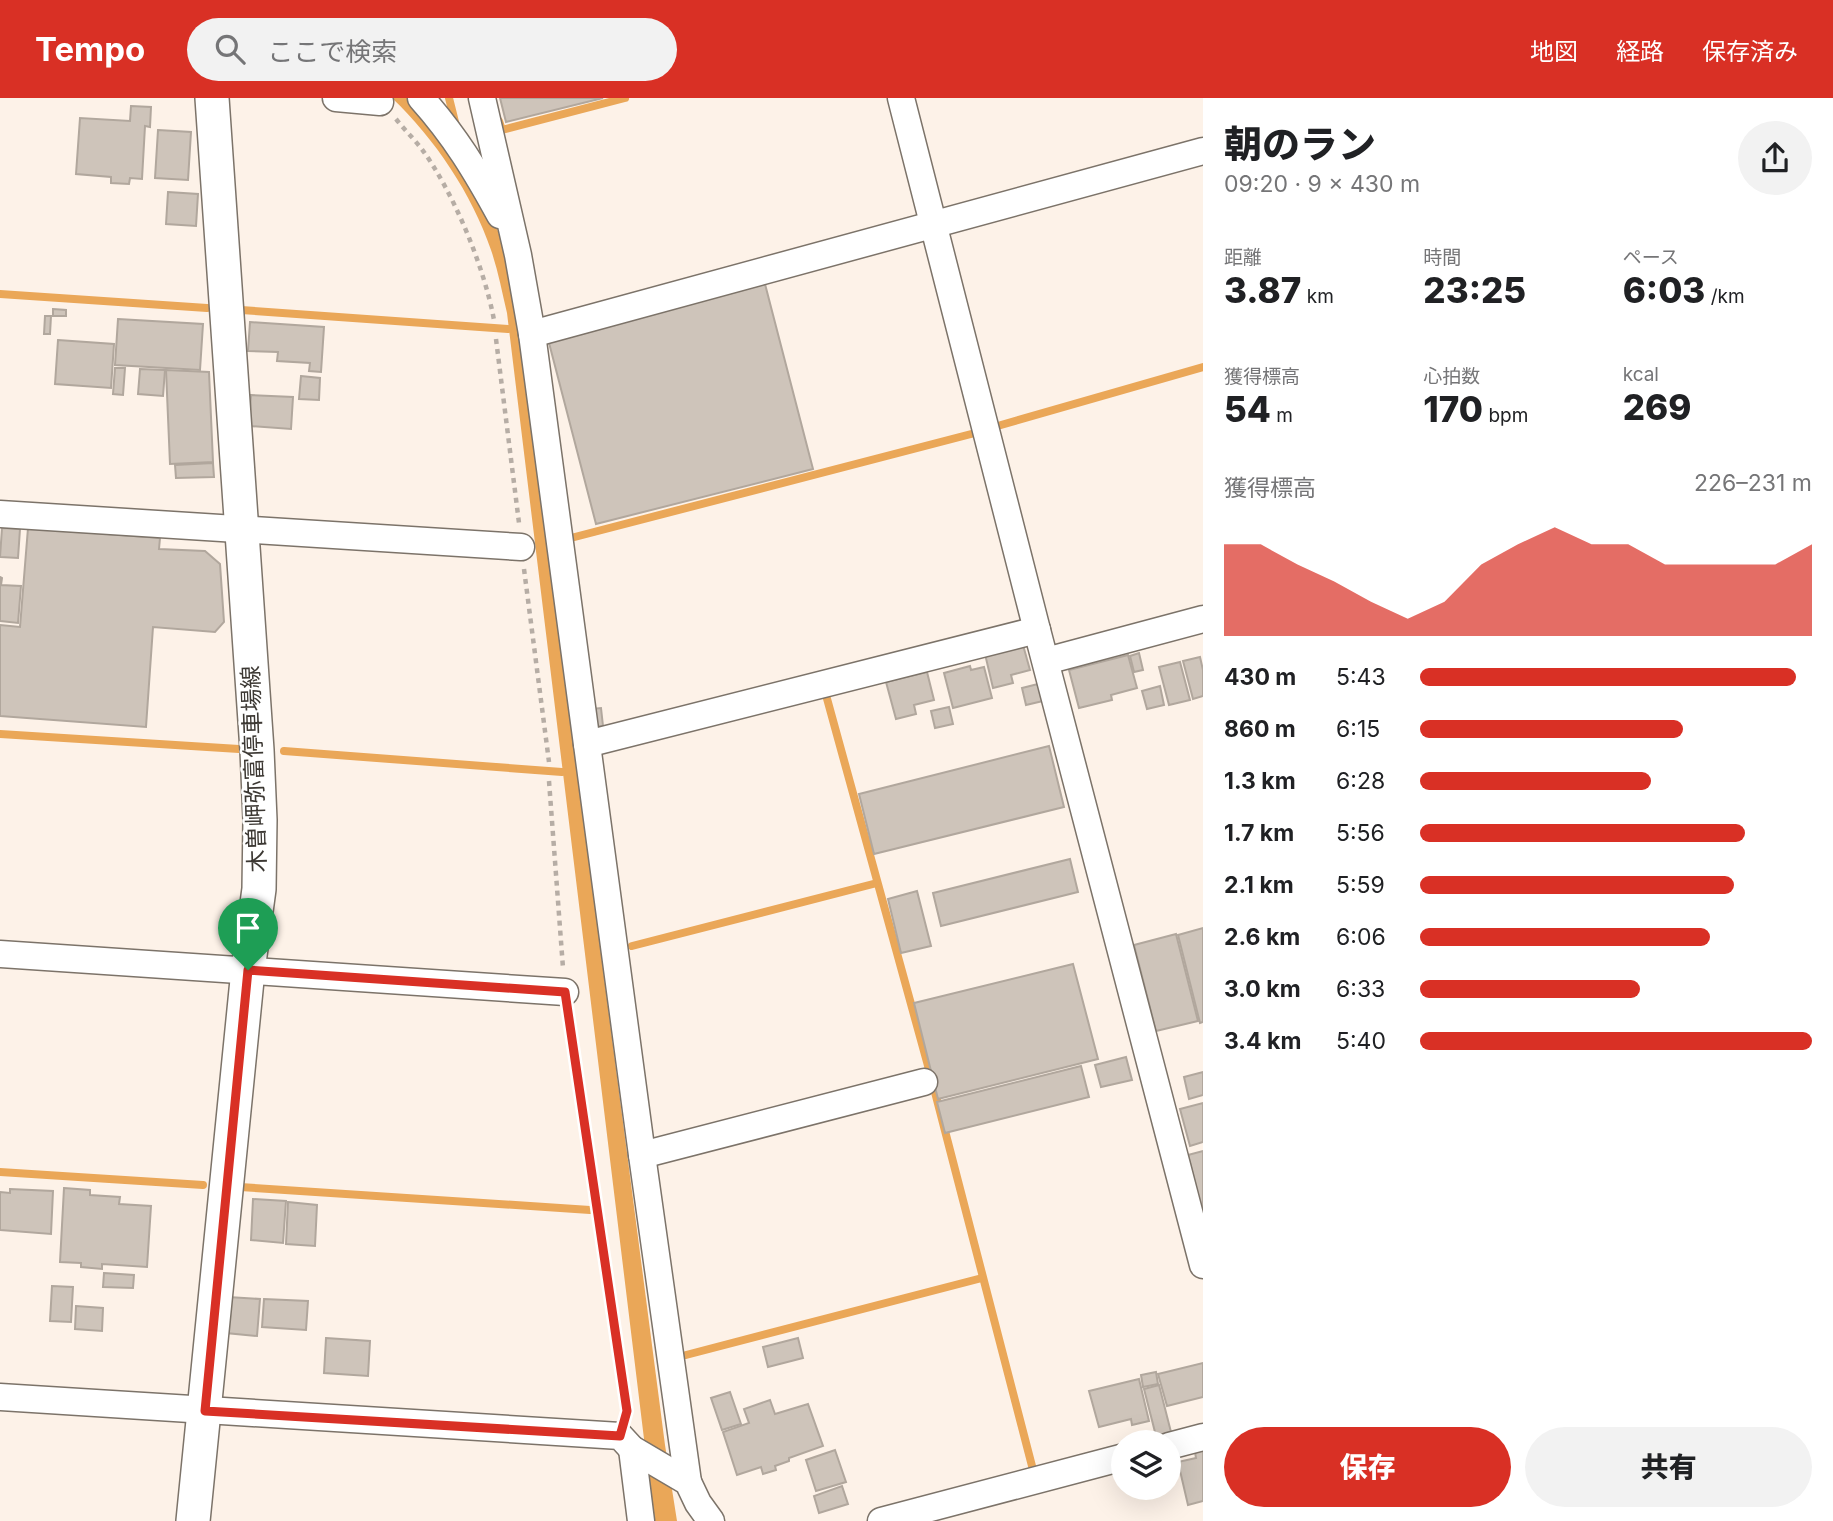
<!DOCTYPE html>
<html lang="ja">
<head>
<meta charset="utf-8">
<style>
  body { margin:0; font-family:Inter,"Noto Sans JP",sans-serif; background:#f2f2f2; color:#202124; height:100vh; display:flex; flex-direction:column; font-size:26px; white-space:nowrap }
  * { box-sizing:border-box; margin:0 }
  p { font-size:23px; color:#757577 }
  .icon { flex:none; width:38px; height:38px; fill:none; stroke:currentColor; stroke-width:2; stroke-linecap:round; stroke-linejoin:round }
  .map { position:relative; flex:1; overflow:hidden }
  .sheet { display:flex; flex-direction:column; background:#fff; width:630px }
  .sheet>* { flex:none }
  .buttons { position:absolute; left:1111px; top:1332px; display:grid; gap:14px }
  .buttons a { display:grid; place-items:center; width:70px; height:70px; border-radius:50%; background:#fff; box-shadow:0 7px 28px #0002; font-size:35px }
  .pin { position:absolute; display:grid; place-items:center; width:60px; height:60px; color:#fff; margin:-72px -30px; border-radius:50% 50% 50% 0; rotate:-45deg; box-shadow:0 0 7px #0007 }
  .pin .icon { rotate:45deg }
  .round { display:grid; place-items:center; flex:none; width:74px; height:74px; border-radius:37px; background:#f2f2f2 }
  .overview { display:flex; align-items:center; justify-content:space-between; height:119px; padding:0 21px }
  h1 { font-size:38px; font-weight:800; line-height:52px }
  .figures { display:grid; grid-template-columns:repeat(3,1fr); gap:10px; height:119px; padding:7px 21px }
  .figures div { display:grid; align-content:center }
  .figures b { font-size:35px; font-weight:800 }
  .figures small { font-size:19px; font-weight:400 }
  .figures p { font-size:19px }
  .chart { height:196px; padding:14px 21px }
  .chart p { display:flex; justify-content:space-between }
  .chart svg { width:100%; height:126px; margin-top:7px; fill:#d93025; opacity:.7 }
  .primary-button { display:flex; gap:14px; margin-top:auto; padding:14px 21px }
  .primary-button a { flex:1; height:80px; border-radius:42px; background:#d93025; color:#fff; font-size:28px; font-weight:800; line-height:80px; text-align:center }
  .primary-button a+a { background:#f2f2f2; color:#202124 }
  ul { padding:0 21px; list-style:none; font-size:23px }
  li { display:grid; grid-template-columns:112px 84px 1fr; align-items:center; height:52px }
  li i { height:18px; border-radius:9px; background:#d93025 }
  header { display:flex; align-items:center; gap:42px; box-sizing:border-box; height:98px; padding:0 35px; background:#d93025; color:#fff }
  header strong { font-size:33px }
  nav { display:flex; gap:38px; margin-inline-start:auto; font-size:24px }
  .search { width:490px; height:63px; background:#f2f2f2; display:flex; align-items:center; gap:18px; box-sizing:border-box; padding:0 24px; border-radius:38px; color:#757577; font-size:26px }
  main { display:flex; flex:1; min-height:0 }
  .map>svg:first-child { display:block }
  .water { fill:#eaa758 }
  .lines { fill:none; stroke-linecap:round; stroke-linejoin:round }
  .stream { stroke:#eaa758; stroke-width:8 }
  .building { fill:#cec4ba; stroke:#b1a79d; stroke-width:2 }
  .minor-casing { stroke:#7c7369; stroke-width:29 }
  .major-casing { stroke:#7c7369; stroke-width:36 }
  .path { stroke:#b6ada5; stroke-width:4.5; stroke-dasharray:5 5; stroke-linecap:butt }
  .minor { stroke:#fff; stroke-width:26 }
  .major { stroke:#fff; stroke-width:33 }
  .route-casing { stroke:#fff; stroke-width:14 }
  .route { stroke:#d93025; stroke-width:9 }
  .labels { text-anchor:middle; stroke-width:5; stroke-linejoin:round; paint-order:stroke }
  .street-label { font-size:23px; fill:#3c3833; stroke:#fff }
</style>
</head>
<body>
<header>
<strong>Tempo</strong>
<div class="search"><svg class="icon" aria-label="search" viewBox="0 0 24 24"><circle cx="10" cy="10" r="6"/><path d="M15 15l6 6"/></svg>ここで検索</div>
<nav><a>地図</a><a>経路</a><a>保存済み</a></nav>
</header>
<main>
<div class="map">
<svg width="1203" height="1423" viewBox="0 0 1203 1423">
  <rect width="100%" height="100%" fill="#fdf2e8"/>
  <path class="water" d="M 392,0 L 412,0 L 496,127 L 504,153 L 521,240 L 665,1347 L 677,1423 L 655,1423 L 645,1349 L 507,215 C 502,194 498,172 491,152 C 472,96 435,41 392,0 Z"/>
  <g class="lines">
    <g class="stream">
      <path d="M 449,0 L 456,28"/>
      <path d="M 499,23 L 502,32 L 625,0"/>
      <path d="M 0,196 L 207,210"/>
      <path d="M 241,212 L 508,231"/>
      <path d="M 1001,327 L 1203,269"/>
      <path d="M 567,441 L 975,335"/>
      <path d="M 826,597 L 930,975 L 1032,1368"/>
      <path d="M 0,636 L 239,651"/>
      <path d="M 284,653 L 562,674"/>
      <path d="M 632,848 L 877,785"/>
      <path d="M 0,1074 L 203,1087"/>
      <path d="M 240,1089 L 590,1112"/>
      <path d="M 686,1257 L 982,1180"/>
    </g>
  </g>
  <g class="building">
    <path d="M 500,0 L 603,0 L 506,24 Z"/>
    <path d="M 131,8 L 151,9 L 150,29 L 145,28 L 142,81 L 130,80 L 129,86 L 111,85 L 111,79 L 76,76 L 80,20 L 130,23 Z"/>
    <path d="M 158,32 L 191,34 L 188,82 L 155,80 Z"/>
    <path d="M 168,94 L 198,96 L 196,128 L 166,126 Z"/>
    <path d="M 765,186 L 813,371 L 596,426 L 548,241 Z"/>
    <path d="M 53,211 L 66,212 L 66,218 L 53,218 Z"/>
    <path d="M 45,218 L 51,218 L 50,236 L 44,236 Z"/>
    <path d="M 118,221 L 203,226 L 200,272 L 115,267 Z"/>
    <path d="M 250,224 L 324,229 L 321,274 L 309,273 L 310,265 L 277,263 L 278,254 L 248,253 Z"/>
    <path d="M 58,242 L 114,246 L 111,290 L 55,286 Z"/>
    <path d="M 115,270 L 125,270 L 123,297 L 113,296 Z"/>
    <path d="M 140,271 L 165,272 L 163,298 L 138,296 Z"/>
    <path d="M 166,272 L 209,274 L 213,364 L 170,366 Z"/>
    <path d="M 301,278 L 320,280 L 319,302 L 299,301 Z"/>
    <path d="M 251,297 L 293,299 L 291,331 L 249,328 Z"/>
    <path d="M 213,365 L 214,379 L 176,380 L 175,367 Z"/>
    <path d="M 2,430 L 20,431 L 18,460 L 0,459 Z"/>
    <path d="M 28,430 L 160,440 L 159,451 L 205,453 L 220,466 L 224,524 L 215,534 L 153,529 L 146,629 L 0,618 L 0,527 L 20,529 Z"/>
    <path d="M 0,479 L 2,480 L 1,487 L 21,488 L 18,525 L 0,523 Z"/>
    <path d="M 1023,547 L 1030,572 L 1011,577 L 1013,585 L 993,590 L 985,556 Z"/>
    <path d="M 1139,555 L 1143,572 L 1134,574 L 1130,558 Z"/>
    <path d="M 1128,557 L 1137,590 L 1111,597 L 1112,602 L 1079,610 L 1069,572 Z"/>
    <path d="M 1200,559 L 1203,572 L 1203,598 L 1193,601 L 1183,563 Z"/>
    <path d="M 1180,564 L 1190,602 L 1169,607 L 1159,569 Z"/>
    <path d="M 970,568 L 971,572 L 984,569 L 992,600 L 953,610 L 944,575 Z"/>
    <path d="M 927,574 L 934,602 L 914,607 L 916,616 L 896,621 L 886,584 Z"/>
    <path d="M 1038,586 L 1043,603 L 1026,607 L 1022,590 Z"/>
    <path d="M 1160,588 L 1164,607 L 1147,611 L 1142,593 Z"/>
    <path d="M 949,609 L 953,626 L 935,630 L 931,613 Z"/>
    <path d="M 601,610 L 603,628 L 594,629 L 592,611 Z"/>
    <path d="M 1049,648 L 1064,709 L 874,756 L 859,696 Z"/>
    <path d="M 1070,761 L 1078,794 L 941,828 L 933,795 Z"/>
    <path d="M 917,793 L 931,848 L 901,855 L 888,801 Z"/>
    <path d="M 1203,830 L 1203,924 L 1200,925 L 1178,837 Z"/>
    <path d="M 1176,836 L 1198,923 L 1156,933 L 1134,847 Z"/>
    <path d="M 1073,866 L 1098,961 L 938,1001 L 914,905 Z"/>
    <path d="M 1126,959 L 1132,982 L 1101,989 L 1095,967 Z"/>
    <path d="M 1081,968 L 1089,999 L 945,1035 L 937,1004 Z"/>
    <path d="M 1203,974 L 1203,997 L 1189,1001 L 1184,979 Z"/>
    <path d="M 1203,1005 L 1203,1044 L 1190,1048 L 1180,1011 Z"/>
    <path d="M 1203,1053 L 1203,1117 L 1188,1057 Z"/>
    <path d="M 64,1090 L 90,1092 L 90,1097 L 120,1099 L 119,1106 L 151,1108 L 147,1169 L 102,1166 L 102,1171 L 81,1169 L 81,1165 L 60,1164 Z"/>
    <path d="M 10,1091 L 53,1093 L 51,1136 L 0,1132 L 0,1094 L 10,1095 Z"/>
    <path d="M 253,1101 L 286,1103 L 283,1145 L 251,1142 Z"/>
    <path d="M 288,1104 L 317,1107 L 315,1148 L 286,1146 Z"/>
    <path d="M 104,1175 L 134,1177 L 133,1190 L 103,1189 Z"/>
    <path d="M 52,1188 L 73,1189 L 71,1224 L 50,1223 Z"/>
    <path d="M 228,1199 L 260,1201 L 257,1238 L 226,1235 Z"/>
    <path d="M 264,1201 L 308,1203 L 306,1232 L 262,1229 Z"/>
    <path d="M 76,1208 L 103,1210 L 102,1233 L 75,1231 Z"/>
    <path d="M 326,1240 L 370,1243 L 368,1278 L 324,1275 Z"/>
    <path d="M 798,1240 L 803,1260 L 768,1269 L 763,1249 Z"/>
    <path d="M 1203,1265 L 1203,1299 L 1167,1308 L 1158,1276 Z"/>
    <path d="M 1156,1274 L 1158,1286 L 1143,1289 L 1141,1277 Z"/>
    <path d="M 1139,1281 L 1149,1323 L 1132,1327 L 1131,1321 L 1099,1329 L 1089,1293 Z"/>
    <path d="M 1159,1287 L 1171,1334 L 1156,1338 L 1144,1291 Z"/>
    <path d="M 730,1294 L 741,1326 L 722,1332 L 711,1300 Z"/>
    <path d="M 770,1302 L 775,1316 L 808,1306 L 823,1348 L 789,1360 L 789,1363 L 775,1368 L 776,1372 L 763,1376 L 761,1369 L 737,1377 L 723,1334 L 749,1325 L 744,1311 Z"/>
    <path d="M 835,1352 L 846,1384 L 816,1393 L 806,1362 Z"/>
    <path d="M 1203,1352 L 1203,1403 L 1188,1407 L 1178,1364 L 1196,1360 L 1195,1354 Z"/>
    <path d="M 842,1388 L 848,1406 L 819,1415 L 814,1398 Z"/>
  </g>
  <g class="lines">
    <defs>
      <g id="minor">
        <path d="M 336,0 L 380,4"/>
        <path d="M 421,0 C 455,38 476,73 500,117"/>
        <path d="M 482,0 L 518,157 L 532,236 L 642,1057 L 688,1384"/>
        <path d="M 901,0 L 1037,532 L 1203,1167"/>
        <path d="M 532,236 L 1203,53"/>
        <path d="M 0,416 L 521,449"/>
        <path d="M 1046,563 L 1203,521"/>
        <path d="M 587,646 L 1037,532"/>
        <path d="M 0,856 L 565,894"/>
        <path d="M 642,1057 L 924,984"/>
        <path d="M 0,1299 L 620,1338 L 632,1351 L 688,1384 L 698,1405 L 711,1423"/>
        <path d="M 1169,1348 L 1203,1339"/>
        <path d="M 632,1351 L 641,1423"/>
        <path d="M 881,1423 L 1124,1359"/>
      </g>
      <path id="major" d="M 193,1423 L 248,872 L 259,791 L 260,722 L 257,652 L 212,0"/>
    </defs>
    <use href="#minor" class="minor-casing"/>
    <use href="#major" class="major-casing"/>
    <g class="path">
      <path d="M 396,21 C 404,31 413,40 421,50 C 453,93 484,168 494,222"/>
      <path d="M 496,241 L 519,425"/>
      <path d="M 524,471 L 549,664"/>
      <path d="M 549,683 L 563,870"/>
      <path d="M 568,917 L 627,1313 L 626,1317"/>
    </g>
    <use href="#minor" class="minor"/>
    <use href="#major" class="major"/>
  </g>
  <g class="lines">
    <defs>
      <path id="route" d="M 248,872 L 565,894 L 627,1313 L 620,1338 L 205,1313 Z"/>
    </defs>
    <use href="#route" class="route-casing"/>
    <use href="#route" class="route"/>
  </g>
  <g class="labels">
    <g class="street-label">
      <text transform="translate(254 671) rotate(-92)" y="8">木曽岬弥富停車場線</text>
    </g>
  </g>
</svg>
<div class="buttons">
<a><svg class="icon" aria-label="layers" viewBox="0 0 24 24"><path d="M12 4l9 5-9 5-9-5zM3 14l9 5 9-5"/></svg></a>
</div>
<div class="pin" style="left:248px;top:872px;background:#1e9e55"><svg class="icon" aria-label="arrive" viewBox="0 0 24 24"><path d="M6 21V4h12l-3 4 3 4H6"/></svg></div>
</div>
<section class="sheet">
<div class="overview"><div><h1>朝のラン</h1><p>09:20 · 9 × 430 m</p></div><a class="round"><svg class="icon" aria-label="share" viewBox="0 0 24 24"><path d="M12 15V3M7 8l5-5 5 5M5 13v7h14v-7"/></svg></a></div>
<div class="figures">
<div><p>距離</p><b>3.87<small> km</small></b></div>
<div><p>時間</p><b>23:25</b></div>
<div><p>ペース</p><b>6:03<small> /km</small></b></div>
</div>
<div class="figures">
<div><p>獲得標高</p><b>54<small> m</small></b></div>
<div><p>心拍数</p><b>170<small> bpm</small></b></div>
<div><p>kcal</p><b>269</b></div>
</div>
<div class="chart"><p><span>獲得標高</span>226–231 m</p>
<svg viewBox="0 0 160 44" preserveAspectRatio="none"><path d="M0 44V12L10 12L20 19L30 25L40 32L50 38L60 32L70 19L80 12L90 6L100 12L110 12L120 19L130 19L140 19L150 19L160 12V44z"/></svg>
</div>
<ul>
<li><b>430 m</b>5:43<i style="width:96%"></i></li>
<li><b>860 m</b>6:15<i style="width:67%"></i></li>
<li><b>1.3 km</b>6:28<i style="width:59%"></i></li>
<li><b>1.7 km</b>5:56<i style="width:83%"></i></li>
<li><b>2.1 km</b>5:59<i style="width:80%"></i></li>
<li><b>2.6 km</b>6:06<i style="width:74%"></i></li>
<li><b>3.0 km</b>6:33<i style="width:56%"></i></li>
<li><b>3.4 km</b>5:40<i style="width:100%"></i></li>
</ul>
<div class="primary-button"><a>保存</a><a>共有</a></div>
</section>
</main>
</body>
</html>
